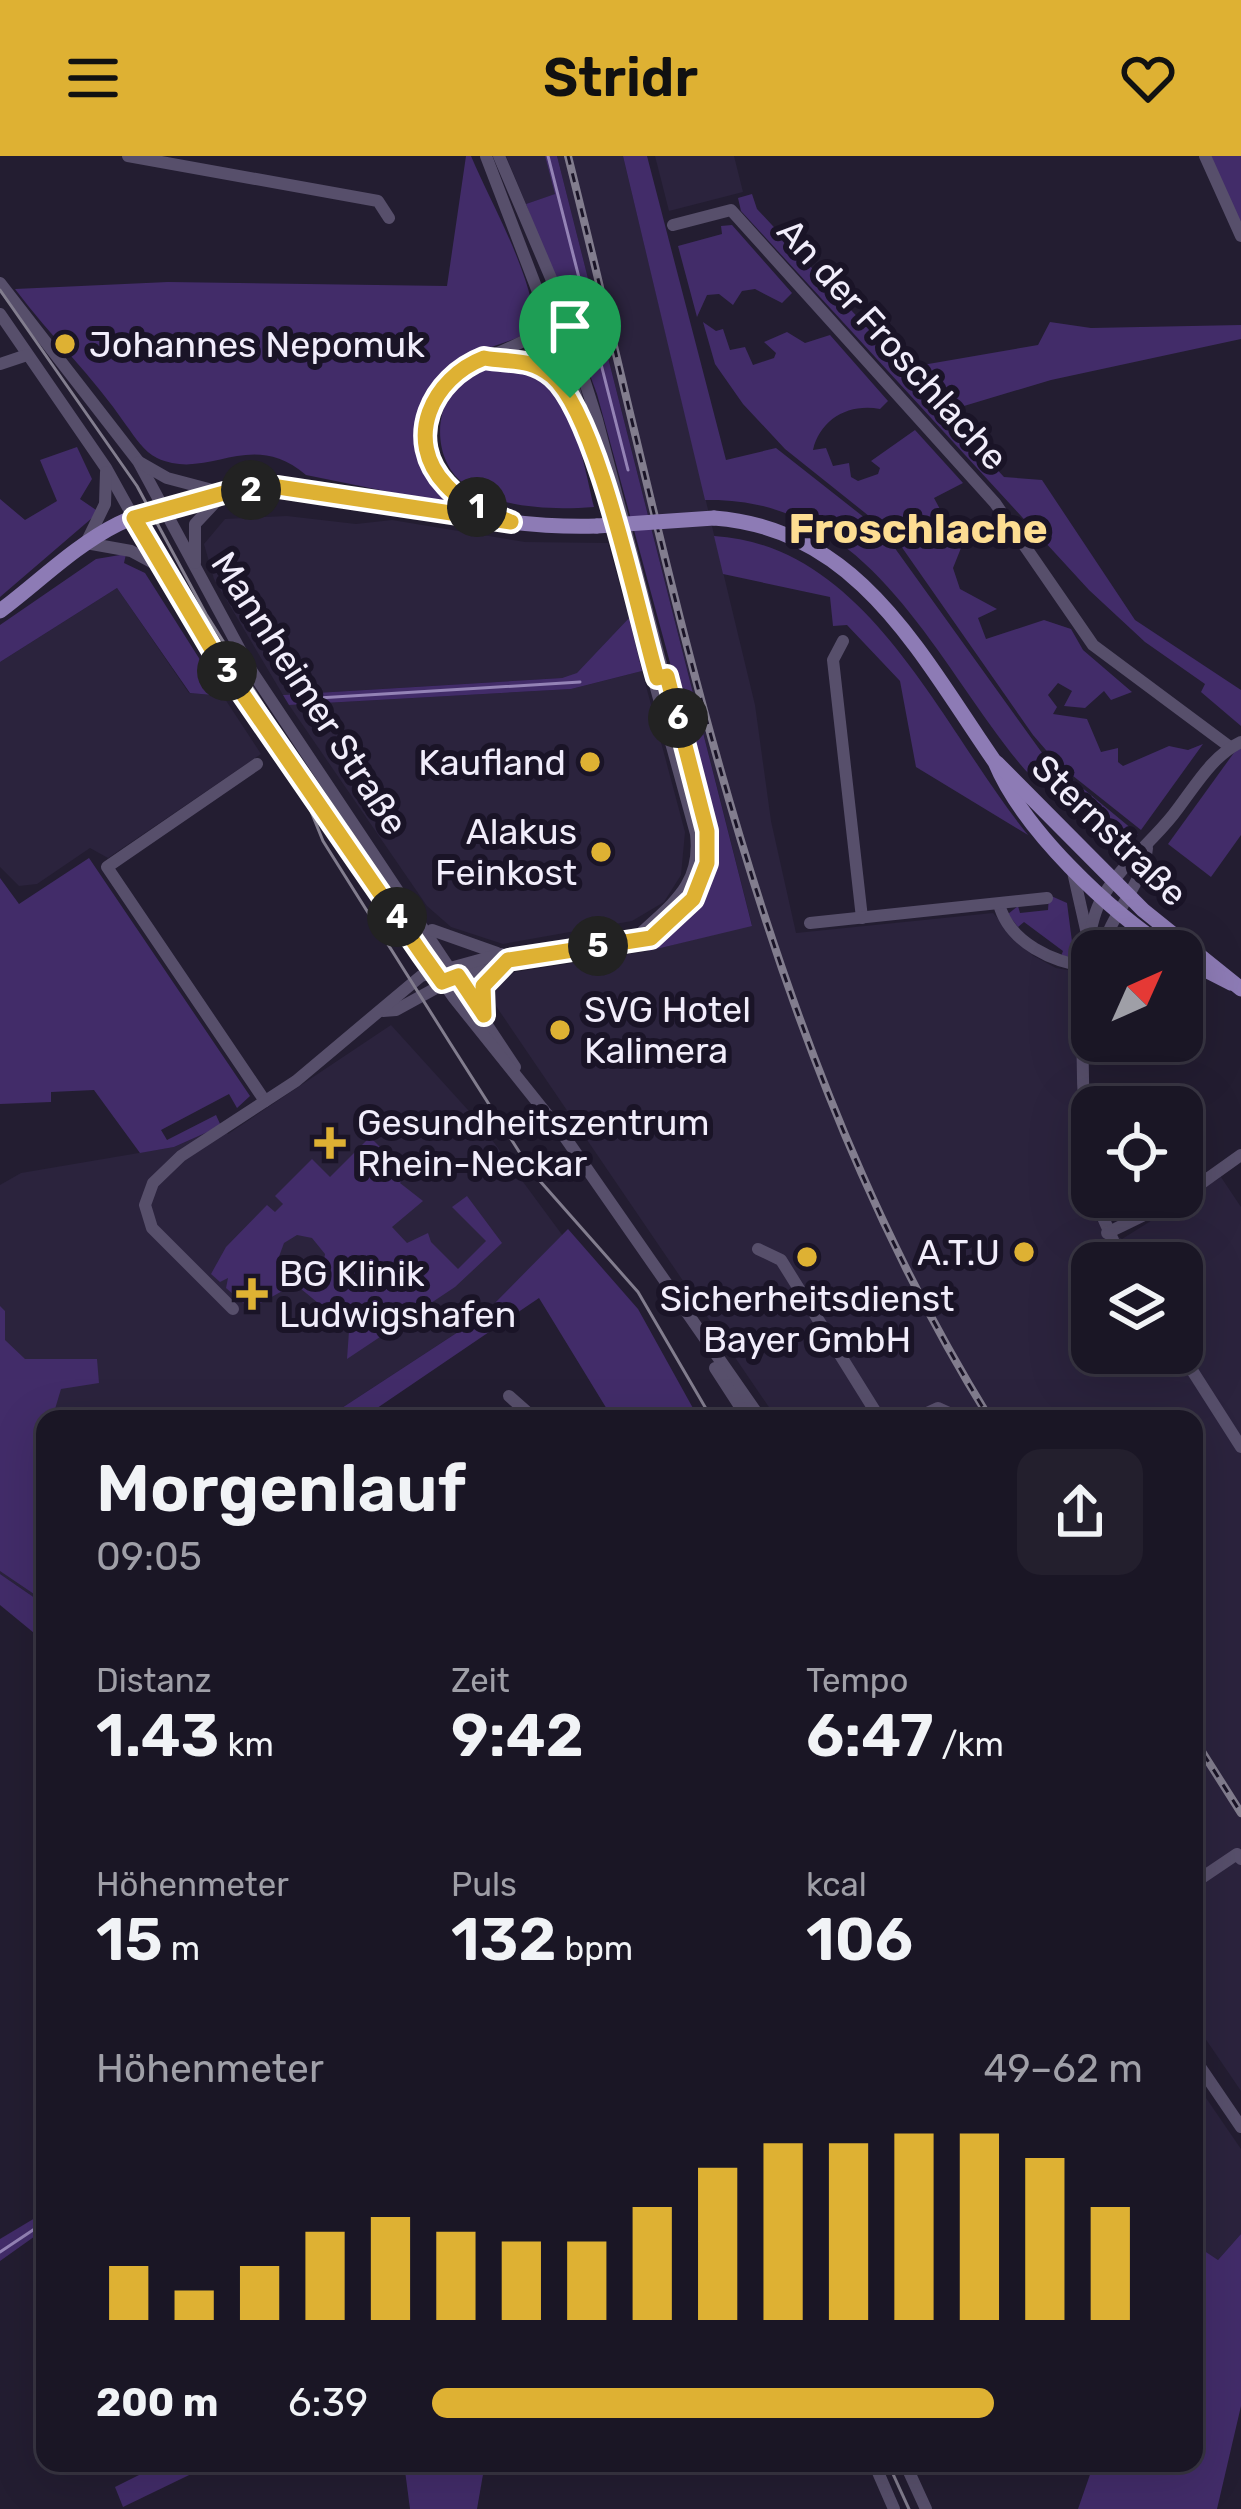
<!DOCTYPE html>
<html lang="de">
<head>
<meta charset="utf-8">
<style>
  body { margin:0; font-family:Rubik,sans-serif; background:#231f2d; color:#f1f3f6; height:100vh; display:flex; flex-direction:column; font-size:45px; white-space:nowrap }
  * { box-sizing:border-box; margin:0 }
  p { font-size:39px; color:#9f9fa7 }
  .icon { flex:none; width:66px; height:66px; fill:none; stroke:currentColor; stroke-width:2; stroke-linecap:round; stroke-linejoin:round }
  .map { position:relative; flex:1; overflow:hidden }
  .drawer { position:absolute; left:36px; top:1254px; width:1167px; height:1062px; display:flex; flex-direction:column; background:#1a1625; border-radius:24px; box-shadow:0 12px 48px #0002,0 0 0 3px #383542 }
  .drawer>* { flex:none }
  .needle { width:78px; rotate:45deg }
  .controls { position:absolute; left:1071px; top:774px; display:grid; gap:24px }
  .controls a { display:grid; place-items:center; width:132px; height:132px; border-radius:24px; background:#1a1625; box-shadow:0 12px 48px #0002,0 0 0 3px #383542; font-size:60px }
  .pin { position:absolute; display:grid; place-items:center; width:102px; height:102px; color:#fff; margin:-123px -51px; border-radius:50% 50% 50% 0; rotate:-45deg; box-shadow:0 0 12px #0007 }
  .pin .icon { rotate:45deg }
  .km { position:absolute; width:60px; height:60px; margin:-30px; border-radius:50%; background:#222; color:#fff; font-size:33px; line-height:60px; text-align:center }
  .round { display:grid; place-items:center; flex:none; width:126px; height:126px; border-radius:24px; background:#231f2d }
  .headline { display:flex; align-items:center; justify-content:space-between; height:204px; padding:0 60px }
  h1 { font-size:66px; font-weight:600; line-height:90px }
  .figures { display:grid; grid-template-columns:repeat(3,1fr); gap:18px; height:204px; padding:12px 60px }
  .figures div { display:grid; align-content:center }
  .figures b { font-size:60px; font-weight:600 }
  .figures small { font-size:33px; font-weight:400 }
  .figures p { font-size:33px }
  .chart { height:336px; padding:24px 60px }
  .chart p { display:flex; justify-content:space-between }
  .chart svg { width:100%; height:216px; margin-top:12px; stroke:#deb133; stroke-width:6 }
  ul { padding:0 60px; list-style:none; font-size:39px }
  li { display:grid; grid-template-columns:192px 144px 1fr; align-items:center; height:90px }
  li i { height:30px; border-radius:15px; background:#deb133 }
  header { display:flex; justify-content:space-between; align-items:center; height:156px; padding:0 60px; background:#deb133; color:#111; font-size:54px; font-weight:600 }
  .map>svg:first-child { display:block }
  .built { fill:#2b233d; fill-rule:evenodd }
  .green { fill:#422c69; fill-rule:evenodd }
  .lines { fill:none; stroke-linecap:round; stroke-linejoin:round }
  .stream { stroke:#9483b6; stroke-width:3 }
  .minor { stroke:#574f6b; stroke-width:12 }
  .major { stroke:#8d7bb5; stroke-width:15 }
  .tram { stroke:#827d8e; stroke-width:3 }
  .rail-casing { stroke:#827d8e; stroke-width:8 }
  .rail { stroke:#1a1427; stroke-width:3; stroke-dasharray:9; stroke-linecap:butt }
  .major-bridge { stroke:#8d7bb5; stroke-width:15 }
  .route-casing { stroke:#fff; stroke-width:24 }
  .route { stroke:#deb133; stroke-width:15 }
  .poi-dot { fill:#deb133; stroke:#1a1427; stroke-width:4.5 }
  .labels { text-anchor:middle; stroke-width:12; stroke-linejoin:round; paint-order:stroke }
  .poi-label { font-size:36px; fill:#f1edfb; stroke:#1a1427; text-anchor:start }
  .street-label { font-size:36px; fill:#f1edfb; stroke:#1a1427 }
  .quarter-label { font-size:42px; font-weight:bold; fill:#fddd92; stroke:#1a1427 }
</style>
</head>
<body>
<header><svg class="icon" aria-label="menu" viewBox="0 0 24 24"><path d="M4 6h16M4 12h16M4 18h16"/></svg>Stridr<svg class="icon" aria-label="heart" viewBox="0 0 24 24"><path d="M12 20l-8-8c-3-5 5-10 8-4 3-6 11-1 8 4z"/></svg></header>
<div class="map">
<svg width="1241" height="2353" viewBox="0 0 1241 2353">
  <rect width="100%" height="100%" fill="#231d31"/>
  <g class="built">
    <path d="M 506,0 L 545,0 L 556,38 L 526,48 Z"/>
    <path d="M 557,0 L 623,0 L 755,549 L 771,665 L 796,777 L 993,757 L 1032,799 L 1056,812 L 1079,816 L 1076,990 L 1090,1060 L 1122,1083 L 1221,1021 L 1241,1051 L 1241,1935 L 1194,1866 L 1194,1263 L 777,1263 L 496,850 L 496,835 L 509,817 L 648,795 L 752,769 ZM 1092,1107 L 1182,1107 L 1182,1197 L 1092,1197 Z"/>
    <path d="M 655,0 L 734,0 L 743,36 L 669,55 Z"/>
    <path d="M 287,360 L 356,368 L 392,364 L 525,386 L 608,387 L 629,462 L 577,518 L 562,522 L 283,539 L 214,423 L 204,388 L 225,363 Z"/>
    <path d="M 117,432 L 189,537 L 223,540 L 261,598 L 108,702 L 90,692 L 37,728 L 19,730 L 0,711 L 0,506 Z"/>
    <path d="M 642,515 L 685,676 L 681,719 L 664,746 L 632,765 L 503,788 L 451,771 L 427,750 L 289,549 L 571,533 Z"/>
    <path d="M 391,869 L 478,965 L 563,1080 L 481,1161 L 325,1263 L 45,1263 L 45,1449 L 0,1418 L 0,1029 L 21,1017 L 174,991 L 221,970 L 228,978 Z"/>
    <path d="M 1206,1942 L 1241,1993 L 1241,2078 L 1218,2104 L 1194,2088 L 1194,1955 Z"/>
  </g>
  <g class="green">
    <path d="M 466,0 L 471,0 C 494,54 530,113 536,172 C 514,186 488,190 465,202 C 400,238 406,308 459,350 L 306,319 C 249,271 209,326 157,302 C 144,296 135,281 126,269 C 93,220 50,180 15,133 L 168,126 L 447,130 Z"/>
    <path d="M 545,0 L 557,0 L 752,770 L 648,795 C 692,765 720,732 716,676 L 597,238 L 526,48 L 555,38 Z"/>
    <path d="M 623,0 L 647,0 L 726,304 L 776,292 L 884,377 L 1045,601 L 1138,678 L 1119,703 C 1102,685 1087,666 1069,649 C 1053,634 1033,625 1020,608 C 932,500 868,340 705,344 Z"/>
    <path d="M 1208,0 L 1241,0 L 1241,72 Z"/>
    <path d="M 752,38 L 757,53 L 905,212 L 1038,189 L 1050,166 L 1091,172 L 1241,169 L 1241,183 L 1051,224 L 944,256 L 1004,321 L 1042,324 L 1135,464 L 1241,534 L 1241,570 L 1201,536 L 1205,528 L 1145,486 L 1089,434 L 741,55 L 738,42 Z"/>
    <path d="M 732,69 L 792,137 L 782,147 L 755,133 L 742,135 L 733,149 L 719,138 L 707,139 L 697,161 L 678,90 L 722,78 L 721,70 Z"/>
    <path d="M 703,166 L 716,175 L 723,173 L 730,194 L 745,191 L 753,209 L 774,202 L 776,197 L 764,186 L 787,176 L 805,187 L 830,179 L 888,245 L 880,253 C 849,247 820,263 813,294 L 826,292 L 833,310 L 849,307 L 851,321 L 858,325 L 878,318 L 880,312 L 871,305 L 915,274 L 963,327 L 934,342 L 961,392 L 953,412 L 960,433 L 997,453 L 978,462 L 986,483 L 1044,464 L 1071,473 L 1083,494 L 1132,536 L 1111,544 L 1104,535 L 1085,552 L 1064,550 L 1072,535 L 1058,527 L 1048,539 L 1057,551 L 1053,558 L 1087,563 L 1101,596 L 1118,592 L 1118,606 L 1123,610 L 1169,590 L 1188,594 L 1203,588 L 1141,674 L 1058,608 L 1033,579 L 894,380 L 785,293 L 743,248 L 715,208 Z"/>
    <path d="M 494,209 C 569,211 580,291 594,351 C 553,354 503,353 467,330 C 422,300 435,217 494,209 Z"/>
    <path d="M 77,291 L 92,323 L 80,343 L 99,356 L 0,441 L 0,343 L 25,364 L 57,345 L 40,304 Z"/>
    <path d="M 714,380 C 869,389 941,572 1028,679 L 916,611 L 900,525 L 847,469 L 833,470 L 830,441 L 723,418 Z"/>
    <path d="M 126,398 L 124,407 L 145,417 L 223,540 L 190,537 L 117,432 L 0,506 L 0,469 L 96,403 Z"/>
    <path d="M 629,462 L 642,515 L 571,533 L 289,549 L 283,539 L 562,522 L 577,517 Z"/>
    <path d="M 1241,587 L 1241,679 L 1211,721 L 1168,688 Z"/>
    <path d="M 89,702 L 250,940 L 237,952 L 229,938 L 161,974 L 167,984 L 216,959 L 221,970 L 174,991 L 140,997 L 94,934 L 51,936 L 51,946 L 0,948 L 0,722 L 19,748 Z"/>
    <path d="M 1049,739 L 1067,747 L 1074,801 L 1061,800 L 1063,795 L 1024,766 L 1018,771 L 1008,758 L 1018,750 L 1020,757 L 1048,754 Z"/>
    <path d="M 370,981 L 407,1018 L 400,1027 L 423,1045 L 392,1071 L 407,1087 L 428,1077 L 431,1086 L 458,1113 L 486,1085 L 452,1051 L 467,1040 L 502,1087 L 455,1131 L 347,1203 L 349,1175 L 343,1168 L 366,1175 L 373,1164 L 368,1154 L 357,1153 L 340,1165 L 295,1128 L 250,1153 L 226,1132 L 228,1122 L 220,1126 L 211,1118 L 226,1091 L 267,1049 L 275,1056 L 283,1048 L 275,1040 L 312,1003 L 330,1021 ZM 297,1079 L 312,1082 L 325,1098 L 322,1115 L 306,1127 L 289,1124 L 277,1106 L 284,1087 Z"/>
    <path d="M 568,1073 L 638,1153 L 699,1263 L 613,1263 L 539,1142 L 361,1263 L 325,1263 L 481,1161 Z"/>
    <path d="M 0,1150 L 5,1155 L 5,1184 L 25,1203 L 97,1203 L 99,1227 L 61,1233 L 52,1263 L 45,1263 L 45,1426 L 34,1438 L 0,1415 Z"/>
    <path d="M 0,1418 L 45,1449 L 45,1486 L 0,1449 Z"/>
    <path d="M 45,2056 L 45,2073 L 0,2105 L 0,2083 Z"/>
    <path d="M 1241,2078 L 1241,2250 L 1217,2353 L 1078,2353 L 1094,2307 L 1194,2307 L 1194,2088 L 1218,2104 Z"/>
    <path d="M 163,2307 L 214,2307 L 123,2351 L 115,2331 Z"/>
    <path d="M 404,2307 L 485,2307 L 477,2353 L 410,2353 Z"/>
  </g>
  <g class="lines">
    <g class="stream">
      <path d="M 548,0 L 628,314"/>
      <path d="M 318,542 L 580,526"/>
      <path d="M 0,2096 L 45,2066"/>
    </g>
    <g class="minor">
      <path d="M 128,0 L 378,45 L 389,62"/>
      <path d="M 486,0 L 572,225 L 696,678 C 702,730 671,748 638,780"/>
      <path d="M 1205,0 L 1241,80"/>
      <path d="M 673,69 L 731,54 L 995,347 L 1093,489 L 1230,591"/>
      <path d="M 0,127 L 138,305 L 251,514 L 515,911"/>
      <path d="M 0,158 L 106,312 L 161,411 L 257,560 L 454,842 L 562,977 L 761,1263"/>
      <path d="M 485,203 C 525,205 549,209 572,246"/>
      <path d="M 0,208 L 27,199"/>
      <path d="M 139,306 L 167,322 L 220,336"/>
      <path d="M 106,316 L 105,348 L 86,387 L 131,395 L 159,410"/>
      <path d="M 498,361 C 466,347 434,329 427,292 C 407,196 525,209 552,160"/>
      <path d="M 195,407 L 195,368 L 223,338"/>
      <path d="M 843,485 L 833,504 L 862,762"/>
      <path d="M 257,608 L 107,711 L 265,945"/>
      <path d="M 1073,716 L 1087,778"/>
      <path d="M 999,748 C 1009,787 1054,807 1090,811"/>
      <path d="M 810,767 L 1047,742"/>
      <path d="M 432,774 L 497,797"/>
      <path d="M 1102,795 C 1110,758 1144,728 1147,692"/>
      <path d="M 383,855 L 396,854 L 458,820 L 497,812"/>
      <path d="M 484,859 L 483,830 C 539,752 694,842 709,691 L 597,264 L 556,134 L 499,0"/>
      <path d="M 1092,1033 C 1082,973 1073,792 1102,742 C 1120,710 1150,688 1173,659 C 1193,634 1211,600 1241,586"/>
      <path d="M 1094,1041 L 1123,1107"/>
      <path d="M 1182,1041 L 1241,999"/>
      <path d="M 1107,1077 L 1181,1041"/>
      <path d="M 758,1093 L 781,1104 L 880,1263"/>
      <path d="M 233,1153 L 152,1072 L 145,1049 L 153,1027 L 181,1000 L 296,925 L 421,820 L 501,798"/>
      <path d="M 1181,1197 L 1241,1291"/>
      <path d="M 715,1212 L 748,1263"/>
      <path d="M 509,1240 L 535,1263"/>
      <path d="M 914,1263 L 938,1252 L 962,1263"/>
      <path d="M 1194,1727 L 1237,1698 L 1241,1703"/>
      <path d="M 1194,1902 L 1241,1971"/>
      <path d="M 874,2307 L 894,2353"/>
      <path d="M 905,2307 L 926,2353"/>
    </g>
    <g class="major">
      <path d="M 714,362 C 859,373 920,498 995,606 C 1023,674 1109,755 1171,795"/>
      <path d="M 0,455 C 39,426 74,390 118,368 C 281,289 430,376 597,370"/>
      <path d="M 997,607 L 1143,754 L 1241,833"/>
      <path d="M 1182,802 L 1231,827"/>
    </g>
    <g class="tram">
      <path d="M 0,134 L 137,330 L 206,458 L 277,571 L 323,685 L 450,887 L 532,1016 L 638,1136 L 712,1263"/>
      <path d="M 888,2307 L 909,2353"/>
    </g>
    <defs>
      <g id="rail">
        <path d="M 568,0 C 676,430 753,881 990,1263"/>
        <path d="M 1194,1583 L 1241,1657"/>
      </g>
    </defs>
    <use href="#rail" class="rail-casing"/>
    <use href="#rail" class="rail"/>
    <path class="major-bridge" d="M 597,370 L 714,362"/>
  </g>
  <g class="lines">
    <defs>
      <path id="route" d="M 484,202 C 510,207 529,201 552,220 C 598,259 638,457 657,522 L 667,520 L 707,675 L 707,707 L 693,743 L 651,782 L 508,804 L 483,830 L 484,859 L 458,820 L 442,826 L 422,798 L 211,492 L 134,362 L 224,337 L 278,331 L 511,366 C 488,357 463,348 446,329 C 403,284 432,222 484,202 Z"/>
    </defs>
    <use href="#route" class="route-casing"/>
    <use href="#route" class="route"/>
  </g>
  <g class="poi-dot">
    <circle cx="65" cy="188" r="12"/>
    <circle cx="590" cy="606" r="12"/>
    <circle cx="601" cy="696" r="12"/>
    <circle cx="560" cy="874" r="12"/>
    <path d="M324 969h12v12h12v12h-12v12h-12v-12h-12v-12h12z"/>
    <circle cx="1024" cy="1096" r="12"/>
    <circle cx="807" cy="1101" r="12"/>
    <path d="M246 1120h12v12h12v12h-12v12h-12v-12h-12v-12h12z"/>
  </g>
  <g class="labels">
    <g class="poi-label">
      <text x="89" y="201">Johannes Nepomuk</text>
      <text x="566" y="619" text-anchor="end">Kaufland</text>
      <text x="577" y="688" text-anchor="end">Alakus<tspan x="577" dy="41">Feinkost</tspan></text>
      <text x="584" y="866">SVG Hotel<tspan x="584" dy="41">Kalimera</tspan></text>
      <text x="357" y="979">Gesundheitszentrum<tspan x="357" dy="41">Rhein-Neckar</tspan></text>
      <text x="1000" y="1109" text-anchor="end">A.T.U</text>
      <text x="279" y="1130">BG Klinik<tspan x="279" dy="41">Ludwigshafen</tspan></text>
      <text x="807" y="1155" text-anchor="middle">Sicherheitsdienst<tspan x="807" dy="41">Bayer GmbH</tspan></text>
    </g>
    <g class="street-label">
      <text transform="translate(893 188) rotate(48)" y="13">An der Froschlache</text>
      <text transform="translate(310 537) rotate(57)" y="13">Mannheimer Straße</text>
      <text transform="translate(1110 674) rotate(44)" y="13">Sternstraße</text>
    </g>
    <g class="quarter-label">
      <text x="918" y="387">Froschlache</text>
    </g>
  </g>
</svg>
<div class="controls">
<a><svg class="needle" viewBox="-14 -14 28 28"><path d="M0-13l5 13h-10z" fill="#e53935"/><path d="M0 13l5-13h-10z" fill="#9f9fa7"/></svg></a>
<a><svg class="icon" aria-label="locate" viewBox="0 0 24 24"><circle cx="12" cy="12" r="6"/><path d="M12 2v4M12 18v4M2 12h4M18 12h4"/></svg></a>
<a><svg class="icon" aria-label="layers" viewBox="0 0 24 24"><path d="M12 4l9 5-9 5-9-5zM3 14l9 5 9-5"/></svg></a>
</div>
<div class="pin" style="left:570px;top:242px;background:#1e9e55"><svg class="icon" aria-label="arrive" viewBox="0 0 24 24"><path d="M6 21V4h12l-3 4 3 4H6"/></svg></div>
<b class="km" style="left:477px;top:351px">1</b>
<b class="km" style="left:251px;top:334px">2</b>
<b class="km" style="left:227px;top:515px">3</b>
<b class="km" style="left:397px;top:761px">4</b>
<b class="km" style="left:598px;top:790px">5</b>
<b class="km" style="left:678px;top:562px">6</b>
<section class="drawer">
<div class="headline"><div><h1>Morgenlauf</h1><p>09:05</p></div><a class="round"><svg class="icon" aria-label="share" viewBox="0 0 24 24"><path d="M12 15V3M7 8l5-5 5 5M5 13v7h14v-7"/></svg></a></div>
<div class="figures">
<div><p>Distanz</p><b>1.43<small> km</small></b></div>
<div><p>Zeit</p><b>9:42</b></div>
<div><p>Tempo</p><b>6:47<small> /km</small></b></div>
</div>
<div class="figures">
<div><p>Höhenmeter</p><b>15<small> m</small></b></div>
<div><p>Puls</p><b>132<small> bpm</small></b></div>
<div><p>kcal</p><b>106</b></div>
</div>
<div class="chart"><p><span>Höhenmeter</span>49–62 m</p>
<svg viewBox="0 0 160 44" preserveAspectRatio="none"><path d="M5 44V33M15 44V38M25 44V33M35 44V26M45 44V23M55 44V26M65 44V28M75 44V28M85 44V21M95 44V13M105 44V8M115 44V8M125 44V6M135 44V6M145 44V11M155 44V21"/></svg>
</div>
<ul>
<li><b>200 m</b>6:39<i style="width:79%"></i></li>
</ul>
</section>
</div>
</body>
</html>
